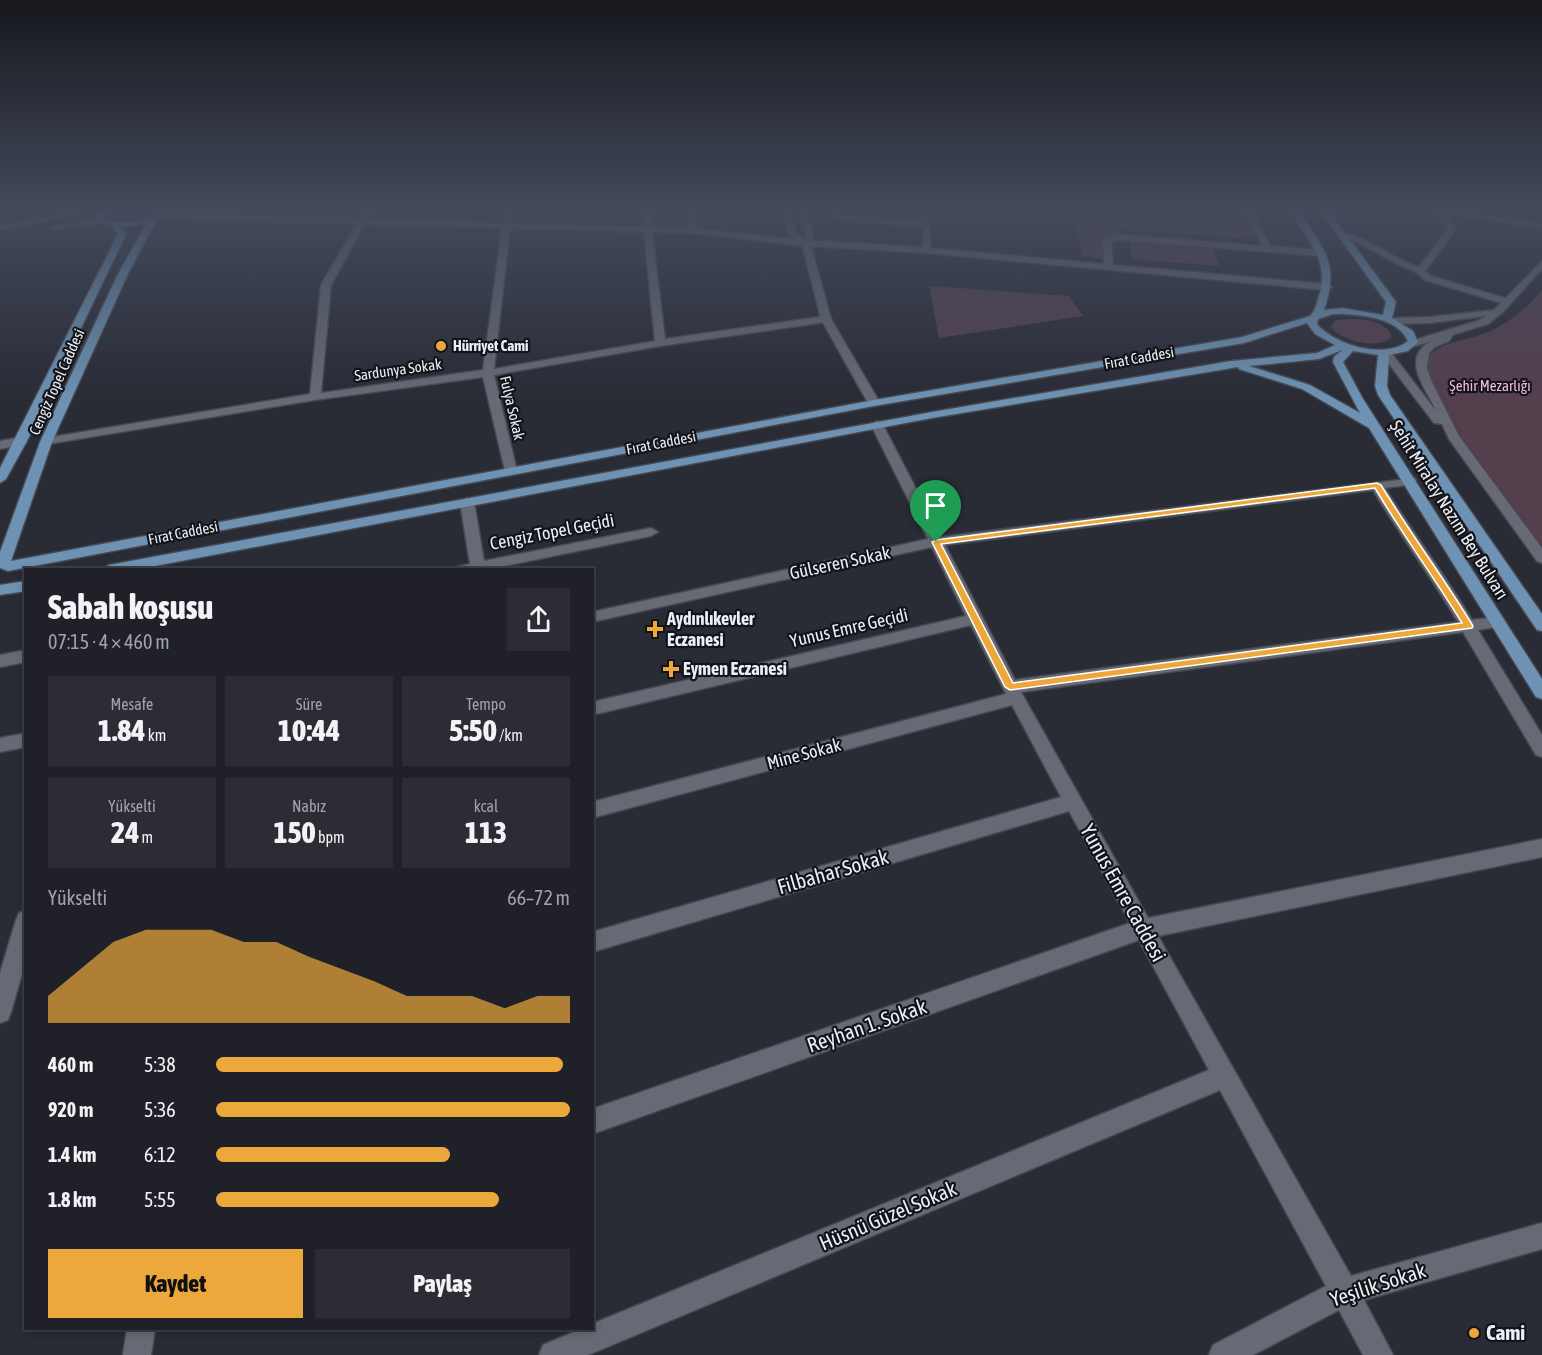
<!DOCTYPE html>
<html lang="tr">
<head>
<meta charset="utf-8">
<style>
  body { margin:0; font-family:"Asap Condensed",sans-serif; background:#2c2d34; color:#f1f3f6; height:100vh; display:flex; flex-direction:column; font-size:22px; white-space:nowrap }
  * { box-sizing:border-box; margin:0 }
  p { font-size:20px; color:#a1a3a8 }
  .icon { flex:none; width:33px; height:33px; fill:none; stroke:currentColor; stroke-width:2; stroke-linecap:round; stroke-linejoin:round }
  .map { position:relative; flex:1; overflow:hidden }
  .side { position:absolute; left:24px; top:568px; width:570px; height:762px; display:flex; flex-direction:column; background:#1f2028; border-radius:0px; box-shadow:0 3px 9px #0003,0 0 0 2px #3c3e45 }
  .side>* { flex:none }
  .pin { position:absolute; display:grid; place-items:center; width:51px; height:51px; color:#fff; margin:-62px -26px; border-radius:50% 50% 50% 0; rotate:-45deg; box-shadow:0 0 6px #0007 }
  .pin .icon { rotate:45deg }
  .round { display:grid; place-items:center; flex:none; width:63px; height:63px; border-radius:0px; background:#2c2d34 }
  .summary { display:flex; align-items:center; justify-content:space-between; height:102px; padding:0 24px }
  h1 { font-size:33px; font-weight:800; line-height:45px }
  .metrics { display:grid; grid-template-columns:repeat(3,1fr); gap:9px; height:102px; padding:6px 24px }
  .metrics div { display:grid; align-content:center; border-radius:0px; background:#2c2d34; text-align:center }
  .metrics b { font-size:30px; font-weight:800 }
  .metrics small { font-size:16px; font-weight:400 }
  .metrics p { font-size:16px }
  .chart { height:168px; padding:12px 24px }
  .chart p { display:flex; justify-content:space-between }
  .chart svg { width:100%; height:108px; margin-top:6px; fill:#eda83b; opacity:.7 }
  .cta { display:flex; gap:12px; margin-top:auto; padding:12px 24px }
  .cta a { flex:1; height:69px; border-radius:0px; background:#eda83b; color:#111; font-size:24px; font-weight:800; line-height:69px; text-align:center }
  .cta a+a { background:#2c2d34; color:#f1f3f6 }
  ul { padding:0 24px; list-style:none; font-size:20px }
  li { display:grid; grid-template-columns:96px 72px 1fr; align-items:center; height:45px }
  li i { height:15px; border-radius:8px; background:#eda83b }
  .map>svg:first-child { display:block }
  .green { fill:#543f4d }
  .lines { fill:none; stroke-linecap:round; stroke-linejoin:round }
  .minor-casing { stroke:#464851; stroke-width:3 }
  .tertiary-casing { stroke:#464851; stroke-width:3 }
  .primary-casing { stroke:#464851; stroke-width:3 }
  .minor { fill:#676a75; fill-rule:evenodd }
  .tertiary { fill:#676a75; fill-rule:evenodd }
  .primary { fill:#6d92b3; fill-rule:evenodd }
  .route { fill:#eda83b; stroke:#fff; stroke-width:1.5; fill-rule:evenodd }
  .poi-dot { fill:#eda83b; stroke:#131419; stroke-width:2 }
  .labels { text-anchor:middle; stroke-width:4.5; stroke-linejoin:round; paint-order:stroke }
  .far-poi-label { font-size:15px; font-weight:bold; fill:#eceef5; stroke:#131419; text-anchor:start }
  .far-street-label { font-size:15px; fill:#eceef5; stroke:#131419 }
  .far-park-label { font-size:15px; fill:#f1badf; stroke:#131419 }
  .street-label { font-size:18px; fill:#eceef5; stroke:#131419 }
  .poi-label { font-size:18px; font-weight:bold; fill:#eceef5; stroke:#131419; text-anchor:start }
  .near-street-label { font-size:21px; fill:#eceef5; stroke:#131419 }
  .near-poi-label { font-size:21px; font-weight:bold; fill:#eceef5; stroke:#131419; text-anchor:start }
</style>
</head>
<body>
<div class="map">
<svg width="1542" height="1355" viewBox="0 0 1542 1355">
  <rect width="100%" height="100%" fill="#292b35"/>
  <g class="green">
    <path d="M 120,209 L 160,209 C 150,220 124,223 111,217 L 111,214 Z"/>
    <path d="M 849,209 L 1174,209 L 1252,222 L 1267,240 L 1124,230 L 1109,236 L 1110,261 L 1083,256 L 1075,220 L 986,217 L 983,224 L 852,215 Z"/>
    <path d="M 1129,240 L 1213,247 L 1219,266 L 1132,259 Z"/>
    <path d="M 929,286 L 1069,296 L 1083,316 L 939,338 Z"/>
    <path d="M 1542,290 L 1542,554 L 1429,392 L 1419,368 C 1438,340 1454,344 1483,334 C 1504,327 1528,308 1542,290 Z"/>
    <path d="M 1344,319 C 1359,318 1387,320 1392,337 C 1378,350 1342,342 1331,327 L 1334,321 Z"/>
  </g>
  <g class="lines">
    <defs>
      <g id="minor">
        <path d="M 90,209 L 105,209 L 0,230 L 0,226 Z"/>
        <path d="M 368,209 L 376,209 L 368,219 L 503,223 L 508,209 L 516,209 L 511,223 L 644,227 L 644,209 L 652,209 L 652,227 L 687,228 L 688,209 L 696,209 L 695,229 L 806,240 L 923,247 L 923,227 L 834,219 L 834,215 L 837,215 L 930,223 L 931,248 L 1104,264 L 1103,241 L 1117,234 L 1262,246 L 1243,209 L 1251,209 L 1270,246 L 1321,250 L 1325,253 L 1321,256 L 1118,240 L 1111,242 L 1113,265 L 1327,284 L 1332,287 L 1327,290 L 927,253 L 806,246 L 691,233 L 652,232 L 665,339 L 826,316 L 831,319 L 826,322 L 660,346 L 494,375 L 517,471 L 511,475 L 505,471 L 483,377 L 315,400 L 42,445 L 42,439 L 46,438 L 310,394 L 321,285 L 357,223 L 158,219 L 154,217 L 155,215 L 226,215 L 360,219 ZM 365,224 L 502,228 L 483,370 L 321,393 L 331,285 ZM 510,228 L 644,232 L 655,341 L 494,369 Z"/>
        <path d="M 1433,209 L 1542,224 L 1542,228 L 1445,214 L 1456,229 L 1425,271 L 1431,276 L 1511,300 L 1511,304 L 1505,304 L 1425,280 L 1416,272 L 1397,264 L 1361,244 L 1340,236 L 1344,233 C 1372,239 1392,259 1419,267 L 1448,229 Z"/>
        <path d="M 101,219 L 104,219 L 104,223 L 55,229 L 51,227 Z"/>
        <path d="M 1445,331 L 1454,333 L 1449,341 L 1435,347 L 1429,353 L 1427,368 L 1431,380 L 1459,436 L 1542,548 L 1542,563 L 1537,561 L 1449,439 L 1442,424 L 1434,423 L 1380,352 L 1389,350 L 1436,411 C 1429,393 1405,366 1422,348 C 1429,340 1439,340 1445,331 Z"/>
        <path d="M 877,421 L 883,425 L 941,537 L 1415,478 L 1416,481 L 1415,484 L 1385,488 C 1413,533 1445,575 1472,620 L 1497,617 L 1502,618 L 1505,622 L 1502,626 L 1478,630 L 1542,735 L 1542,757 L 1536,755 L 1463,632 L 1021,692 L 1148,918 L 1542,839 L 1542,857 L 1158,936 L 1351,1276 L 1542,1223 L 1542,1249 L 1364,1300 L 1393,1355 L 1363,1355 L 1339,1310 L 1253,1355 L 1209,1355 L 1213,1345 L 1326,1286 L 1220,1090 L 588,1355 L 539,1355 L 543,1345 L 581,1329 L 592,1329 L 592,1324 L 1209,1070 L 1139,940 L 592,1134 L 592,1109 L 1130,923 L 1069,811 L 592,952 L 592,932 L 1061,797 L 1012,705 L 592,818 L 592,802 L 1006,694 L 971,625 L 592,715 L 592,702 L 966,616 L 932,547 L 592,622 L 592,612 L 928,539 L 871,425 ZM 1373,490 C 1400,535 1431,577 1458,622 L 1015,680 L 945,545 Z"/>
        <path d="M 21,437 L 25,438 L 25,444 L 0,449 L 0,441 Z"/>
        <path d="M 467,498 L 474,502 L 484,561 L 651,528 L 658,532 L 651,536 L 485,570 L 454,570 L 456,567 L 470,564 L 460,502 Z"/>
        <path d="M 26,650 L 26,662 L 0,667 L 0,655 Z"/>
        <path d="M 26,733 L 26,747 L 0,752 L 0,738 Z"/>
        <path d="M 26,910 L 26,960 L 11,1012 L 8,1020 L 0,1023 L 0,973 L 16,920 L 19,913 Z"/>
        <path d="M 127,1329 L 155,1329 L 151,1355 L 123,1355 Z"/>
      </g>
      <g id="tertiary">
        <path d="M 780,209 L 788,209 L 797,234 L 804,238 L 806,234 L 796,209 L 804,209 L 814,234 L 810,243 L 831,319 L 880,403 L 878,405 L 870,405 L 868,403 L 821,319 L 802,244 L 789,235 Z"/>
        <path d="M 1542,261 L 1542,269 L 1503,312 L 1488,324 L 1412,347 L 1408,346 L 1408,342 L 1480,320 L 1486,316 L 1429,323 L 1392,324 L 1387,321 L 1392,318 L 1429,317 L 1494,310 Z"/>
      </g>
      <g id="primary">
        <path d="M 104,209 L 113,209 L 102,219 C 118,224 137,223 152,217 C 161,213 166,208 175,209 L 156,221 L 127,276 L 52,442 L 11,561 L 874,400 L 1242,337 L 1310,316 C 1314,312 1316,306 1318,299 C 1332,260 1306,241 1290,209 L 1298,209 C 1322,249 1341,261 1324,310 L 1342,308 L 1383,315 L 1386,302 L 1319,209 L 1327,209 L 1396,302 L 1392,318 L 1413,331 L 1418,342 L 1408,351 L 1389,355 L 1387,386 L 1390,395 L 1542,614 L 1542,631 L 1537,630 L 1378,395 L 1375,386 L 1378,355 L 1353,351 L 1343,362 L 1363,399 L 1542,679 L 1542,699 L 1536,697 L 1369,428 L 1302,389 L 1239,369 L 1238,367 L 932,418 L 134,570 L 102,570 L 109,565 L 932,412 L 1231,361 L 1317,353 L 1335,345 L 1315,334 L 1307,323 L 1244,343 L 874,406 L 8,571 L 0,568 L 0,552 L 40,442 L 117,276 L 146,224 L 121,227 L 126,234 L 27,441 L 6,479 L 0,483 L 0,468 L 118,234 L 112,226 L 94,220 L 96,213 ZM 1333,314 C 1357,314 1397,316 1408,341 C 1384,360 1335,345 1317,324 L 1318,319 ZM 1342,350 L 1334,357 L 1333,362 L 1360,413 L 1310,385 L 1249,366 L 1319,359 Z"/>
        <path d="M 26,581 L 26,591 L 0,595 L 0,585 Z"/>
      </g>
    </defs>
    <use href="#minor" class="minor-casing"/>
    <use href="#tertiary" class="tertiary-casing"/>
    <use href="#primary" class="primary-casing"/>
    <use href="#minor" class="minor"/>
    <use href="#tertiary" class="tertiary"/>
    <use href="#primary" class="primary"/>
  </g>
  <linearGradient id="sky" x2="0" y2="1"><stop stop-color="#17181d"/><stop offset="0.53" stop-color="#434a5c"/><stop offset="1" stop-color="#434a5c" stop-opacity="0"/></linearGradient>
  <rect width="1542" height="398" fill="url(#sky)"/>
  <path class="route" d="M 1377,483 L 1381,485 C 1410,533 1444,578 1473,626 L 1472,628 L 1010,690 L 1005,687 L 932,542 L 936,540 ZM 1375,488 C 1402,534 1434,577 1462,623 L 1013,683 L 941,544 Z"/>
  <g class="poi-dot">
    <circle cx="441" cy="346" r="6"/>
    <path d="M652 620h6v6h6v6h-6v6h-6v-6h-6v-6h6z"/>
    <path d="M668 660h6v6h6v6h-6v6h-6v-6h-6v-6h6z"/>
    <circle cx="1474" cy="1333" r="6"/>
  </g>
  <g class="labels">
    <g class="far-poi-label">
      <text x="453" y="351">Hürriyet Cami</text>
    </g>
    <g class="far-street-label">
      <text transform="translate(1139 358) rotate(-10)" y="5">Fırat Caddesi</text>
      <text transform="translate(398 370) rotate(-8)" y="5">Sardunya Sokak</text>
      <text transform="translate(57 382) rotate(-66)" y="5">Cengiz Topel Caddesi</text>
      <text transform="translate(512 408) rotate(77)" y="5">Fulya Sokak</text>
      <text transform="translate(661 443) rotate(-11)" y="5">Fırat Caddesi</text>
      <text transform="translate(183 533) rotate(-11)" y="5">Fırat Caddesi</text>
    </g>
    <g class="far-park-label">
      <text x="1490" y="391">Şehir Mezarlığı</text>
    </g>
    <g class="street-label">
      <text transform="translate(1449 510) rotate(58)" y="6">Şehit Miralay Nazım Bey Bulvarı</text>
      <text transform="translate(552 532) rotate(-11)" y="6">Cengiz Topel Geçidi</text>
      <text transform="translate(840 563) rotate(-12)" y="6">Gülseren Sokak</text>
      <text transform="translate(849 628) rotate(-13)" y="6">Yunus Emre Geçidi</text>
      <text transform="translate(804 754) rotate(-15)" y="6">Mine Sokak</text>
    </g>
    <g class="poi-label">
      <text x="667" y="625">Aydınlıkevler<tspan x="667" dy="21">Eczanesi</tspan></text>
      <text x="683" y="675">Eymen Eczanesi</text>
    </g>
    <g class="near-street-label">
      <text transform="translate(833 872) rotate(-16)" y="7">Filbahar Sokak</text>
      <text transform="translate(1123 893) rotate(61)" y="7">Yunus Emre Caddesi</text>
      <text transform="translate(867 1026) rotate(-19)" y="7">Reyhan 1. Sokak</text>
      <text transform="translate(888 1216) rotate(-23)" y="7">Hüsnü Güzel Sokak</text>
      <text transform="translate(1378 1285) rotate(-18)" y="7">Yeşilik Sokak</text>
    </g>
    <g class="near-poi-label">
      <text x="1486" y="1340">Cami</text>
    </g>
  </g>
</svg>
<div class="pin" style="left:936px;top:542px;background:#1e9e55"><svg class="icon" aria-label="arrive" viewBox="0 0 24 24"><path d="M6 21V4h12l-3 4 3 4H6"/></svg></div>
<section class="side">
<div class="summary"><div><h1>Sabah koşusu</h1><p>07:15 · 4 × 460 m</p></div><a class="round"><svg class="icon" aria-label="share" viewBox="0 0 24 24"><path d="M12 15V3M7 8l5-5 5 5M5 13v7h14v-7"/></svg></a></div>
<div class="metrics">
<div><p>Mesafe</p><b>1.84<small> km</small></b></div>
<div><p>Süre</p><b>10:44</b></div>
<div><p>Tempo</p><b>5:50<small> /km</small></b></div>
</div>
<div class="metrics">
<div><p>Yükselti</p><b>24<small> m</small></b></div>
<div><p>Nabız</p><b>150<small> bpm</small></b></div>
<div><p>kcal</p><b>113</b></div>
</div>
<div class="chart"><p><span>Yükselti</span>66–72 m</p>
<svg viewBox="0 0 160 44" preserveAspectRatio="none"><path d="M0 44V33L10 22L20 11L30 6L40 6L50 6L60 11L70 11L80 17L90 22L100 27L110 33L120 33L130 33L140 38L150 33L160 33V44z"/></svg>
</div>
<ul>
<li><b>460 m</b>5:38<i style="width:98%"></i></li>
<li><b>920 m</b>5:36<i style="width:100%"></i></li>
<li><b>1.4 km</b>6:12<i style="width:66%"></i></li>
<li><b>1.8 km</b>5:55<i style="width:80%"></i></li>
</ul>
<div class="cta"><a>Kaydet</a><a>Paylaş</a></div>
</section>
</div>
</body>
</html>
